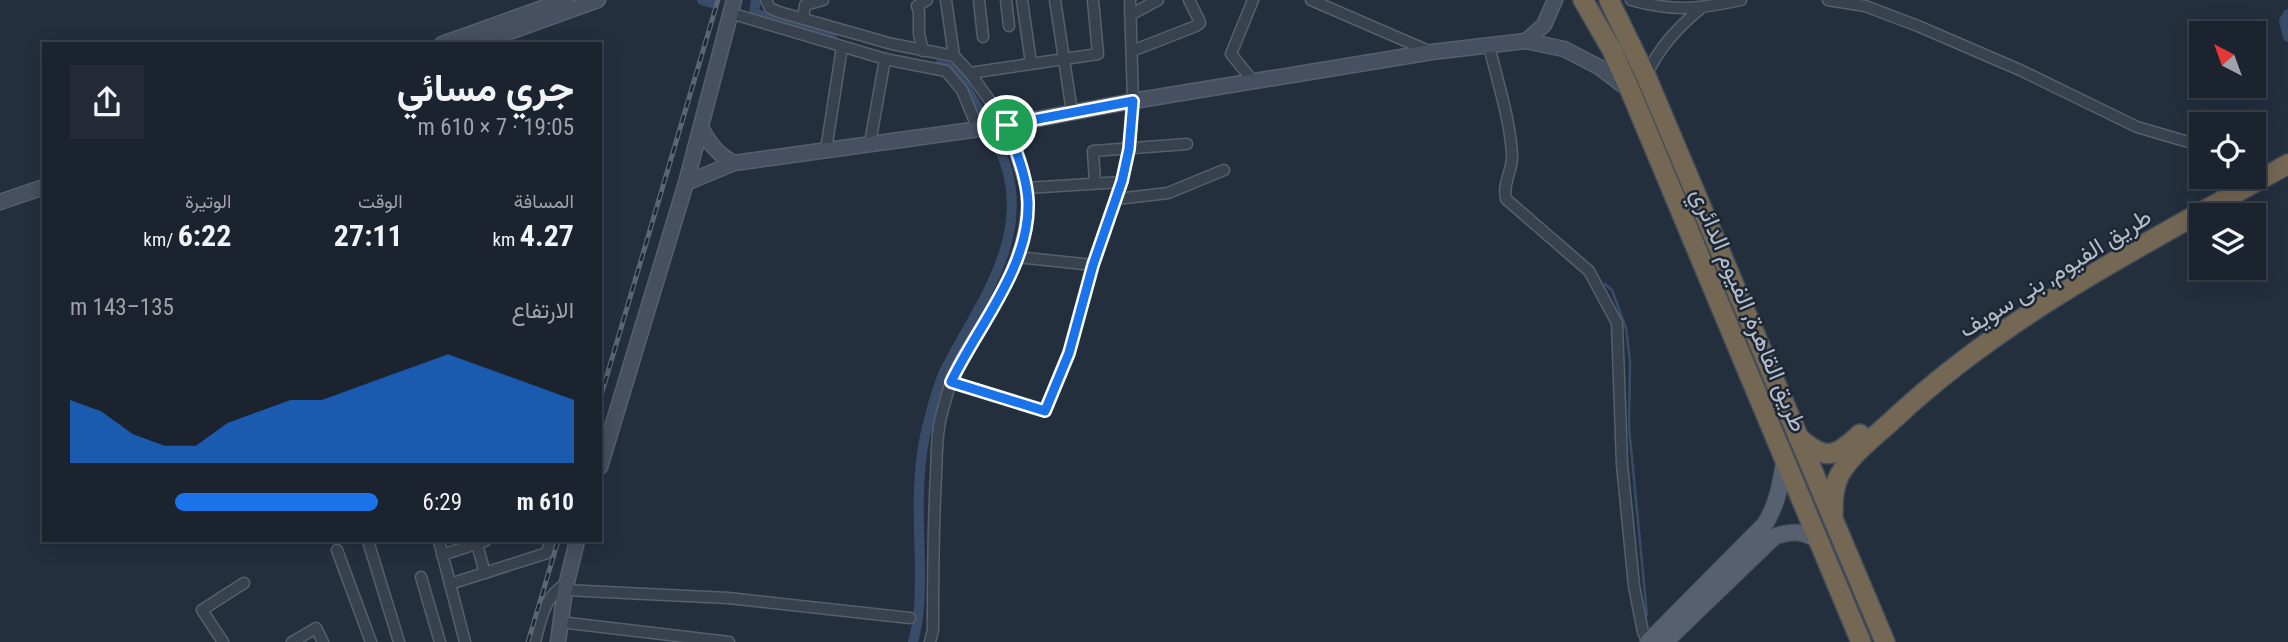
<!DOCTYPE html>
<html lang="ar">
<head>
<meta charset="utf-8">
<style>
  body { margin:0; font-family:"Roboto Condensed",Vazirmatn,sans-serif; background:#242b36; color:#f1f3f6; direction:rtl; height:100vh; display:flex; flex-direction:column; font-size:26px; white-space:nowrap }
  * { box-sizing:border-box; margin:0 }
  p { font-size:23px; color:#a0a4aa }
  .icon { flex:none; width:38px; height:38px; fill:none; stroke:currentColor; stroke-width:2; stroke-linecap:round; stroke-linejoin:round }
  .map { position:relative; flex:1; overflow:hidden; direction:ltr }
  .drawer { position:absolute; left:42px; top:42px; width:560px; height:500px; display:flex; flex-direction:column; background:#1b232e; border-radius:0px; box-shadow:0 4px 18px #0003,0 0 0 2px #39404a; direction:rtl }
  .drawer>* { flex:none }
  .needle { width:46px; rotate:319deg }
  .fabs { position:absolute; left:2189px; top:21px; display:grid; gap:14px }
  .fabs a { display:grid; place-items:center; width:77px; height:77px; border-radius:0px; background:#1b232e; box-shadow:0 4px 18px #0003,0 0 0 2px #39404a; font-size:35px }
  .pin { position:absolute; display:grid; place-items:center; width:60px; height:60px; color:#fff; margin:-30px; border:4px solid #fff; border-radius:50%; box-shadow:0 2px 7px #0007 }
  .round { display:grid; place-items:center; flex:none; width:74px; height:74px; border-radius:0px; background:#242b36 }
  .head { display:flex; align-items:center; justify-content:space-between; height:119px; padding:0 28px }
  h1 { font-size:38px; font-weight:700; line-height:52px }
  .stats { display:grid; grid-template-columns:repeat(3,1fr); gap:10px; height:119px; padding:7px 28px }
  .stats div { display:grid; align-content:center }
  .stats b { font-size:30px; font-weight:700 }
  .stats small { font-size:19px; font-weight:400 }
  .stats p { font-size:19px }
  .chart { height:196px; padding:14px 28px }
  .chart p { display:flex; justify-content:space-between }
  .chart svg { width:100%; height:126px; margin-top:7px; fill:#1a73e8; opacity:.7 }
  ul { padding:0 28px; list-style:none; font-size:23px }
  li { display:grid; grid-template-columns:112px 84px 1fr; align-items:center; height:52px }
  li i { height:18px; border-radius:9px; background:#1a73e8 }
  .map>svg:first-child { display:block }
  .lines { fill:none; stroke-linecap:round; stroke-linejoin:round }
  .stream { stroke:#394c67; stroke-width:2.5 }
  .canal { stroke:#394c67; stroke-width:10 }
  .street-casing { stroke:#565f6c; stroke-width:13 }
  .secondary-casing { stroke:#565f6c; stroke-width:17 }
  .primary-casing { stroke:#414a57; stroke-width:18 }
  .highway-casing { stroke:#434c59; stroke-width:22 }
  .street { stroke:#38414e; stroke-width:10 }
  .secondary { stroke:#465061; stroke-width:14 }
  .primary { stroke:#56606e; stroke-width:16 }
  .highway { stroke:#746855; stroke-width:19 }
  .rail-casing { stroke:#5a6575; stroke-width:5 }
  .rail { stroke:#1d2633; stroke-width:2.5; stroke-dasharray:8; stroke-linecap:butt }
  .route-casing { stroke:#fff; stroke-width:14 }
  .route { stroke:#1a73e8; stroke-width:9 }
  .labels { text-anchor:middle; stroke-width:5; stroke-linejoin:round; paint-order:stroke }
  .street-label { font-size:24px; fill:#b4bcc9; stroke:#1d2633 }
</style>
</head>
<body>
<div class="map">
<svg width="2288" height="642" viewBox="0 0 2288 642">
  <rect width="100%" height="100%" fill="#242f3e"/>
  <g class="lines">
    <path class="stream" d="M 1605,284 L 1612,290 L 1626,328 L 1630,361 L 1629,427 L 1647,615"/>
    <g class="canal">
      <path d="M 702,0 L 712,3"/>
      <path d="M 756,0 L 754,13 L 833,39"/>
      <path d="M 2288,14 L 2284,21 L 2288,37"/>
      <path d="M 913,642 C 920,618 920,593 920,568 C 919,524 916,479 925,436 C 930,415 936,389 945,370 C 978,305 1031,240 1005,163 C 993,129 972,101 956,69 L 939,65"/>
    </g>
    <defs>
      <g id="street">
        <path d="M 766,0 L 770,8 L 779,12 L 892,44 L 954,56 L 970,73 L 1007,125 L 1026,188"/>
        <path d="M 946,0 L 954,56"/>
        <path d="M 979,0 L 983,37"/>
        <path d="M 1006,0 L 1009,26"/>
        <path d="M 1022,0 L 1031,63"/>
        <path d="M 1055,0 L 1072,112"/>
        <path d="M 1253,0 L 1231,54 L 1253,81"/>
        <path d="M 1311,0 L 1431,52"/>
        <path d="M 1631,0 C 1674,12 1698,9 1741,0"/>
        <path d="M 1828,0 L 1865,6 L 1918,26 L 2020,70 L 2137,127 L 2202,146"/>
        <path d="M 730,13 L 885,59 L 946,71 L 962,90 L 978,129"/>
        <path d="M 1130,15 L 1158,0"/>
        <path d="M 803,18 L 805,5 L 823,0"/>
        <path d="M 1489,45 C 1497,81 1510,118 1512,155 C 1513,170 1502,184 1506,199 L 1589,271 L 1617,323 L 1622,464 L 1634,586 L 1643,632 L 1648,642"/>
        <path d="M 923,51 L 919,34 L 919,12 L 917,6 L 927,0"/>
        <path d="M 1132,51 L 1196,26 L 1200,23 L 1199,20 L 1189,0"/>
        <path d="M 970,73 L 1098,54 L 1093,0"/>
        <path d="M 1646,76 C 1659,48 1676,29 1700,9"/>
        <path d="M 870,143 L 885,59"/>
        <path d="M 826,150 L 842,47"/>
        <path d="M 1095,182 L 1093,151 L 1187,144"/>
        <path d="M 1117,199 L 1168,193 L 1224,170"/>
        <path d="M 1017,257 L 1093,265"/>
        <path d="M 951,382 L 1045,411 L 1069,353 L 1093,265 L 1122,182"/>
        <path d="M 368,541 L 399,642"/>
        <path d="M 439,541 L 465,642"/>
        <path d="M 476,541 L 485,573"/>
        <path d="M 337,550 L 371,642"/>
        <path d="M 442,555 L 485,541"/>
        <path d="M 421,577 L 440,642"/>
        <path d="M 450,584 L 547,553 L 550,541"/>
        <path d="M 565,590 L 728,598 L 910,618"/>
        <path d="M 560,622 L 729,642"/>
        <path d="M 223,642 L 202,610 L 244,583"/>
        <path d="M 292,642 L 316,628 L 323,642"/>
        <path d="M 535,642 C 541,620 544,596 566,584"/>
        <path d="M 930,642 L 933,630 C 933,579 933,528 936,476 C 937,456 936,433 942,413 C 947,394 952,375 962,358 C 993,306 1033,252 1026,188 L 1122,182 L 1129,149 L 1133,101 L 1130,0"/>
      </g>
      <g id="secondary">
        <path d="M 1526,41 L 1544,25 L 1555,0"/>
        <path d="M 442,44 L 565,0"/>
        <path d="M 476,44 L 598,0"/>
        <path d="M 701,128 C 710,144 717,154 734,163"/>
        <path d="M 686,183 L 734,163 L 1001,126 L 1133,101 L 1432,52 L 1526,41 L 1564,49 L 1599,67 L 1628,89"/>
        <path d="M 0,202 L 44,187"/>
        <path d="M 600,467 L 686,183 L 734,0"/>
        <path d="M 558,642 L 565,590 L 577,541"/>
      </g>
      <g id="primary">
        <path d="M 1648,642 L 1765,524 C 1778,503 1781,482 1785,457"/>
        <path d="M 1665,642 L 1774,537 C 1792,530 1803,531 1819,541"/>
      </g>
      <g id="highway">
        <path d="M 1583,0 L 1612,50 L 1630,90 L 1861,642"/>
        <path d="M 1609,0 L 1646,76 L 1885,642"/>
        <path d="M 1798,437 C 1825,461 1835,458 1860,434"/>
        <path d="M 1833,515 C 1833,500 1833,487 1840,474 C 1853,452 1878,434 1896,417 C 2011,310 2153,240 2288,164"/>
      </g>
    </defs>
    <use href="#street" class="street-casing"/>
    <use href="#secondary" class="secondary-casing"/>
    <use href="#primary" class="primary-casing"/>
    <use href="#highway" class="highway-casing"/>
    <use href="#street" class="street"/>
    <use href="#secondary" class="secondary"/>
    <use href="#primary" class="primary"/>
    <use href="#highway" class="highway"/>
    <defs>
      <g id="rail">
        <path d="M 600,399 L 718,0"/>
        <path d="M 528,642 L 558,541"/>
      </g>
    </defs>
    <use href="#rail" class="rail-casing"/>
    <use href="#rail" class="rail"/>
  </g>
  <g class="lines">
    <defs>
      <path id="route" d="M 1133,101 L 1129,149 L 1122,181 L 1093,265 L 1069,353 L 1045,411 L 951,382 C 977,327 1030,267 1028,202 C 1027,176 1015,149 1007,125 Z"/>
    </defs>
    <use href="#route" class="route-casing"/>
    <use href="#route" class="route"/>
  </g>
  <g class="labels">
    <g class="street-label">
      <text transform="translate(2055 273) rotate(-32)" y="8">طريق الفيوم, بنى سويف</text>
      <text transform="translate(1749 310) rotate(67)" y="8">طريق القاهرة, الفيوم الدائري</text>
    </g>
  </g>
</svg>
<div class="fabs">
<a><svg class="needle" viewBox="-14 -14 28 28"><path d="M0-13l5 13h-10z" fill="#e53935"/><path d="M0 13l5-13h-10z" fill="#a0a4aa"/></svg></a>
<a><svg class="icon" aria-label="locate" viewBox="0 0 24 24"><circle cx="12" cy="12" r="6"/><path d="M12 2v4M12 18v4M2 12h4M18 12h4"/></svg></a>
<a><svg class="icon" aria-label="layers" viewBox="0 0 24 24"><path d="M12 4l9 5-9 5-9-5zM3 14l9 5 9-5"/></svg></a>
</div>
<div class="pin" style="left:1007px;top:125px;background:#1e9e55"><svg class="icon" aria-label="arrive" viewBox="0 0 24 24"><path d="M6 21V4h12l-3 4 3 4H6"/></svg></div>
<section class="drawer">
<div class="head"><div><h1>جري مسائي</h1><p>19:05 · 7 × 610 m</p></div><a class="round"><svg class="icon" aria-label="share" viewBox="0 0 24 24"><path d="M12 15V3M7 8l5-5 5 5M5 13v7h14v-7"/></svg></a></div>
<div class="stats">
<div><p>المسافة</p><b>4.27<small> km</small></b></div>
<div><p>الوقت</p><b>27:11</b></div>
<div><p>الوتيرة</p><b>6:22<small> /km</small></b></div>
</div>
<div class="chart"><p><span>الارتفاع</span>135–143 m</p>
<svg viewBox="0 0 160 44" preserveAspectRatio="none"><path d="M0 44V22L10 26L20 34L30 38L40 38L50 30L60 26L70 22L80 22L90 18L100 14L110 10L120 6L130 10L140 14L150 18L160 22V44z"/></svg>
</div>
<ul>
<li><b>610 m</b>6:29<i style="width:66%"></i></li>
</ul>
</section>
</div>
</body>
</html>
